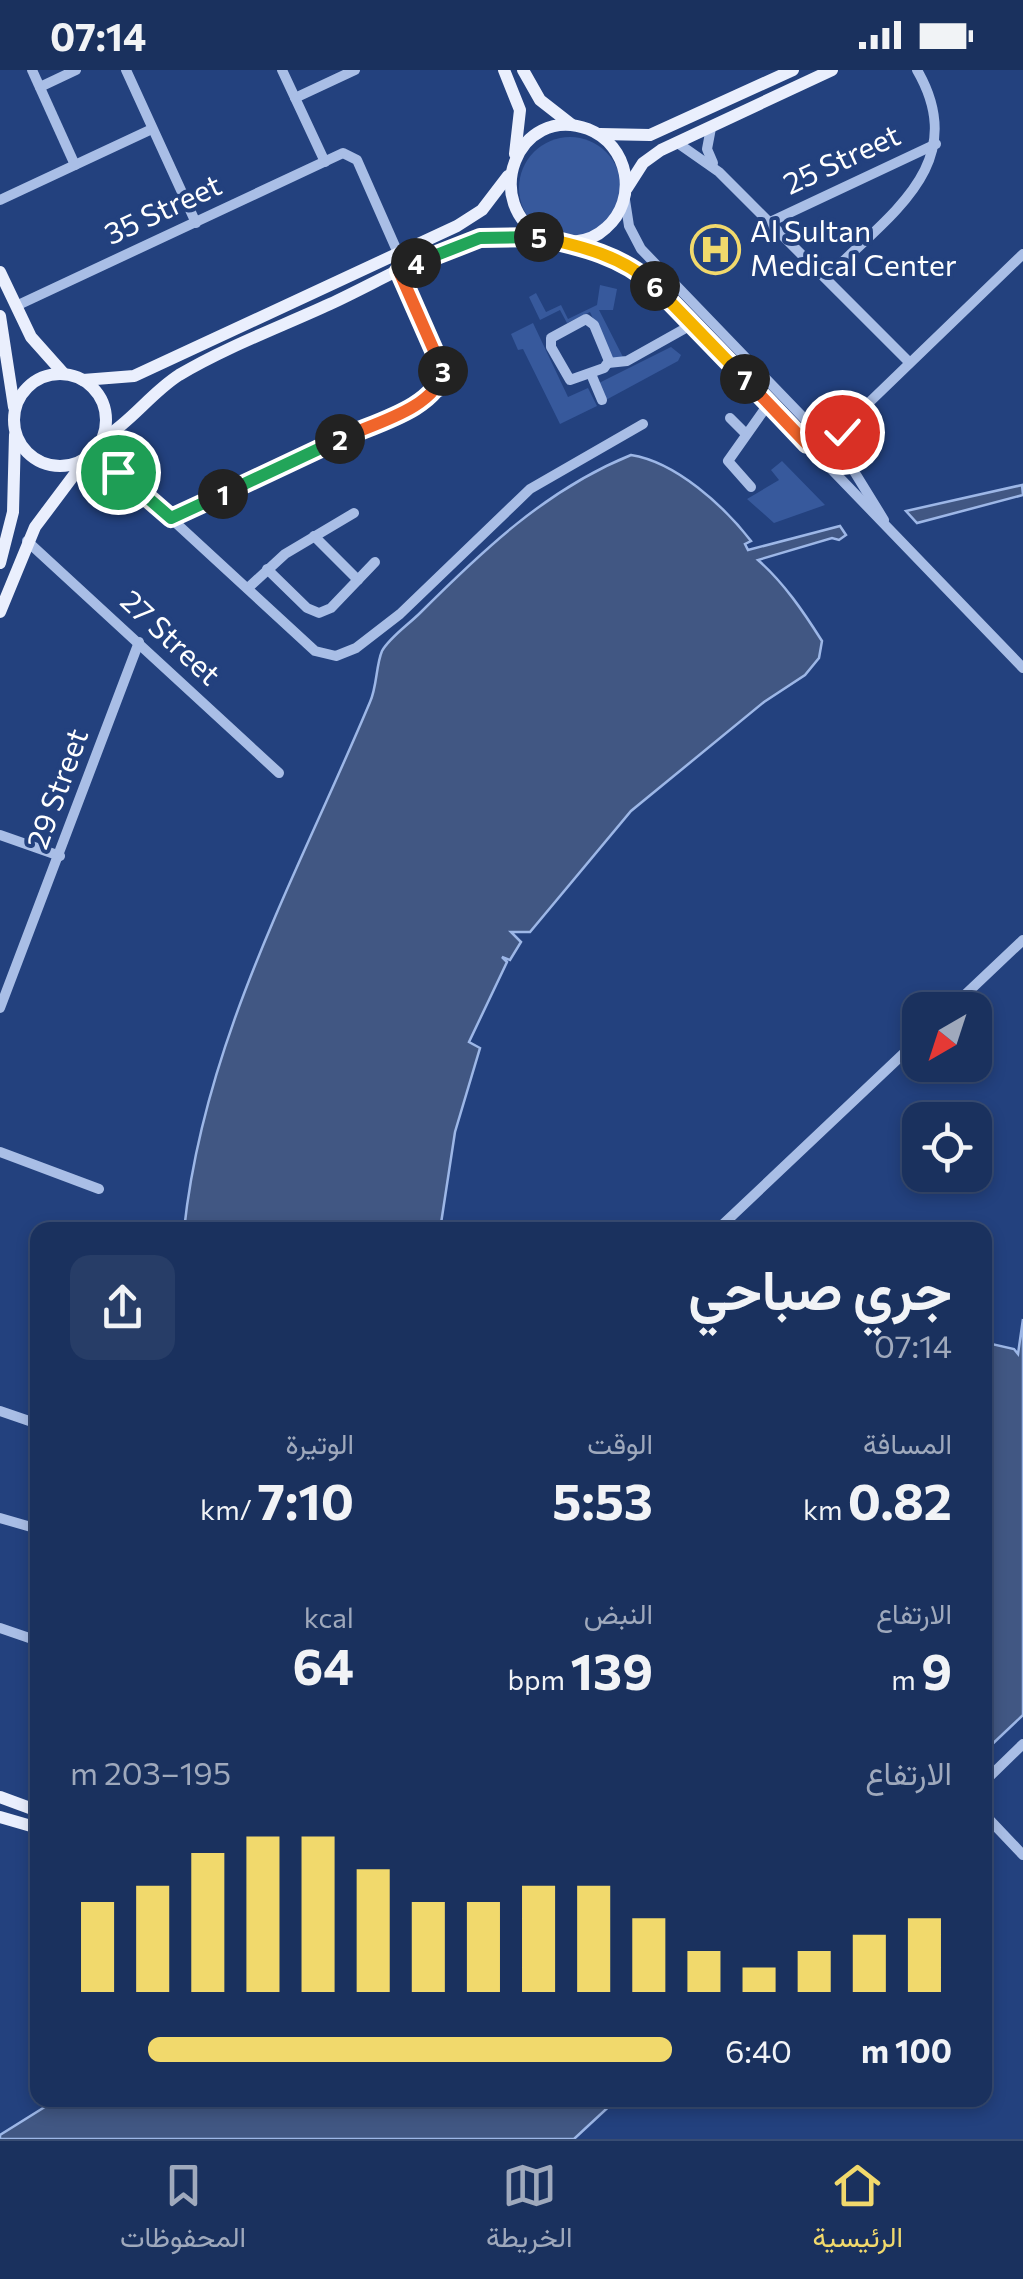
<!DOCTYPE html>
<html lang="ar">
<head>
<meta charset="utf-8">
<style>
  body { margin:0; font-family:Commissioner,Vazirmatn,sans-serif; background:#273d67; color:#f1f3f6; direction:rtl; height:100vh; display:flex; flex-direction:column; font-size:38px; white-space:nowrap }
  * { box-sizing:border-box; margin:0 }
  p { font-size:32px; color:#9fa9bc }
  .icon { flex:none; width:55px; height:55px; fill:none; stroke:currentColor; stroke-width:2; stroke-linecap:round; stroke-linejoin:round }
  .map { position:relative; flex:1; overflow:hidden; direction:ltr }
  .drawer { position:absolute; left:30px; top:1152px; width:962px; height:885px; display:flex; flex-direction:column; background:#1a315e; border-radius:20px; box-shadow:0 5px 15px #0003,0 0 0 2px #384c73; direction:rtl }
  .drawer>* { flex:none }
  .needle { width:65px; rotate:219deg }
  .tools { position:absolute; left:902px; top:922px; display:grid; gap:20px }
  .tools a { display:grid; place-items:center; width:90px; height:90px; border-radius:20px; background:#1a315e; box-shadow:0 5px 15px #0003,0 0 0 2px #384c73; font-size:50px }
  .pin { position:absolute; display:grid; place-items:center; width:85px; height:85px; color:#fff; margin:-42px; border:5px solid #fff; border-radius:50%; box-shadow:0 2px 10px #0007 }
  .km { position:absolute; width:50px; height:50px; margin:-25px; border-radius:50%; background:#222; color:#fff; font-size:28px; line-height:50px; text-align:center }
  .round { display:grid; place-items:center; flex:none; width:105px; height:105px; border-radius:20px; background:#273d67 }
  .overview { display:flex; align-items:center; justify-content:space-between; height:170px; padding:0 40px }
  h1 { font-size:55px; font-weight:700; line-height:75px }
  .figures { display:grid; grid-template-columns:repeat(3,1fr); gap:15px; height:170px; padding:10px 40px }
  .figures div { display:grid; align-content:center }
  .figures b { font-size:50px; font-weight:700 }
  .figures small { font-size:28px; font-weight:400 }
  .figures p { font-size:28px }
  .chart { height:280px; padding:20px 40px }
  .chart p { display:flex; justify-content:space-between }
  .chart svg { width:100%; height:180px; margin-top:10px; stroke:#f1d96c; stroke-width:6 }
  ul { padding:0 40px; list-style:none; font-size:32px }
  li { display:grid; grid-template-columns:160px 120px 1fr; align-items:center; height:75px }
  li i { height:25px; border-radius:12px; background:#f1d96c }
  .status { display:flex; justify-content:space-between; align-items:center; height:70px; padding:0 50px; background:#1a315e; direction:ltr }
  .status svg { height:28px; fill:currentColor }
  .tabs { display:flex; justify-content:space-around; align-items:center; height:140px; border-top:2px solid #384c73; background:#1a315e; font-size:28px; color:#9fa9bc }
  .tabs a { display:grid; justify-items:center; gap:5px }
  .tabs .current { color:#f1d96c }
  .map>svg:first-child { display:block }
  .green { fill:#37599c }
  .water { fill:#415783; stroke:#9db7e7; stroke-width:2.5 }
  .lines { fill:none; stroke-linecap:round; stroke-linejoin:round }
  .minor { stroke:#a9bee6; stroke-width:10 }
  .major { stroke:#eaeffd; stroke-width:12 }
  .split-1-casing { stroke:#fff; stroke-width:20 }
  .split-2-casing { stroke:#fff; stroke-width:20 }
  .split-3-casing { stroke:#fff; stroke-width:20 }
  .split-4-casing { stroke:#fff; stroke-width:20 }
  .split-5-casing { stroke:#fff; stroke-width:20 }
  .split-6-casing { stroke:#fff; stroke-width:20 }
  .split-7-casing { stroke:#fff; stroke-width:20 }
  .split-8-casing { stroke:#fff; stroke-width:20 }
  .split-9-casing { stroke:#fff; stroke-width:20 }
  .split-1 { stroke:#22a559; stroke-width:12 }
  .split-2 { stroke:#22a559; stroke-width:12 }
  .split-3 { stroke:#f0652b; stroke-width:12 }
  .split-4 { stroke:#f0652b; stroke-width:12 }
  .split-5 { stroke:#22a559; stroke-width:12 }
  .split-6 { stroke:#f5b400; stroke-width:12 }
  .split-7 { stroke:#f5b400; stroke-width:12 }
  .split-8 { stroke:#f0652b; stroke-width:12 }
  .split-9 { stroke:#f5b400; stroke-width:12 }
  .labels { text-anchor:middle; stroke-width:8; stroke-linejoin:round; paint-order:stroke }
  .street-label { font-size:30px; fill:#fff; stroke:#23417e }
  .poi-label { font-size:30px; fill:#fff; stroke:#23417e; text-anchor:start }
</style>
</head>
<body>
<div class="status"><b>07:14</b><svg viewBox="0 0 49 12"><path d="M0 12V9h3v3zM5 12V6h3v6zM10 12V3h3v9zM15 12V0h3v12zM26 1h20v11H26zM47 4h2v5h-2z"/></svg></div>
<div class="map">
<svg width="1023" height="2069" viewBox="0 0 1023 2069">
  <rect width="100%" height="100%" fill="#23417e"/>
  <g class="green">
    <circle cx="570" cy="118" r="51"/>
    <path d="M 600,215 L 617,219 L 613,240 L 599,240 L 624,289 L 614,293 L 590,242 L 567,253 L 560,240 L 540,250 L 529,227 L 536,223 L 546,242 L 561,235 L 568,249 L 597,235 Z"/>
    <path d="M 533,253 L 568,327 L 588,318 L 597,336 L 560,354 L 523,279 L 518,280 L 511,264 Z"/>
    <path d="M 671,277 L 681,285 L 678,291 L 604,331 L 597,314 Z"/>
    <path d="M 782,391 L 825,435 L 774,453 L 747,429 L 779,410 L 771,400 Z"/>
  </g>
  <g class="water">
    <path d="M 631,385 C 676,392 724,436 751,471 L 745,474 L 748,480 L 840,456 L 846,465 L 839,470 L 832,468 L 758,490 C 784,513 803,541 822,571 L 819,588 L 805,605 L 764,632 L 631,741 L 530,862 L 511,862 L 521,872 L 510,890 L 502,887 L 507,892 L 469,972 L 480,978 L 455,1062 L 440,1160 L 184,1160 C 204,970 297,806 370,632 C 377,617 376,595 382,581 C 389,568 409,554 420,543 C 483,480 547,419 631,385 Z"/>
    <path d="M 1022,415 L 1023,425 L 917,453 L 906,441 Z"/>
    <path d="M 1023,1249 L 1023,1645 L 985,1681 L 985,1281 L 992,1274 L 1014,1279 L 1018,1284 Z"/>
    <path d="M 56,2030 L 616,2030 L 574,2069 L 0,2069 L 0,2065 Z"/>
  </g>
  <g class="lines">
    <g class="minor">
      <path d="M 32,0 L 75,95"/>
      <path d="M 126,0 L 196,153"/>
      <path d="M 282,0 L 325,92"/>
      <path d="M 40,17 L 76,0"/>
      <path d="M 295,28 L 355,0"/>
      <path d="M 711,58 L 707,79 L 713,93"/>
      <path d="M 679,74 L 719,102 L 909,292"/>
      <path d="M 0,130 L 152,59"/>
      <path d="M 625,130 L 629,156 L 641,179 L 852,398 L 884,450"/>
      <path d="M 770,152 L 936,74"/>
      <path d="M 568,173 L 622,191 L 648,209 L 1023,598"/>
      <path d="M 827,207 C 888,145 972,95 917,0"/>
      <path d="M 16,236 L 343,83 L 357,90 L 398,183"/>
      <path d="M 586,249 L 594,255 L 609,291 L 604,298 L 570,310 L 551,277 L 551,268 Z"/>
      <path d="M 608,293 L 627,291 L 693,254"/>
      <path d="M 591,304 L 602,330"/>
      <path d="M 730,348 L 745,363"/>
      <path d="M 102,370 L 127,408 L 315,581 L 336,586 L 356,578 L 400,544 L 530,419 L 643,354"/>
      <path d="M 840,386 L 840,368 L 851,350 L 1023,184"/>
      <path d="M 88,388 L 118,402"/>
      <path d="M 751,417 L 728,391 L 769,333"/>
      <path d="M 171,448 L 446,319 L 447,301 L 399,201"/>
      <path d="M 314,466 L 358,510"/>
      <path d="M 27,471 L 279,703"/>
      <path d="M 267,499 L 307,538 L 319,543 L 331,538 L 375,492"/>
      <path d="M 248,518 L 285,484 L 354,443"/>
      <path d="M 0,765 L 60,786"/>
      <path d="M 0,938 L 139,572"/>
      <path d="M 949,940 L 1023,870"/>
      <path d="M 0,1082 L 99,1119"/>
      <path d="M 717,1160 L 920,968"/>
      <path d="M 0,1341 L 38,1354"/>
      <path d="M 0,1448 L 38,1459"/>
      <path d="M 0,1558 L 38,1571"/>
      <path d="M 985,1711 L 1023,1674"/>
      <path d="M 985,1745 L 1023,1785"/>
    </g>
    <g class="major">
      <path d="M 504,0 L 520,40 L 515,84"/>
      <path d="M 523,0 L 540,30 L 572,55"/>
      <path d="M 600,64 L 650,65 L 793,0"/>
      <path d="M 627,118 L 643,93 L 661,80 L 832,0"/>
      <path d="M 0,202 L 31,267 L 64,304"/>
      <path d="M 0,246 L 14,337"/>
      <circle cx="60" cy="350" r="46"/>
      <path d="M 83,310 L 134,306 L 457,156 L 482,140 L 508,106"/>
      <path d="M 104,368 C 132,351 151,323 179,305 C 226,277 280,257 330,234 C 373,214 415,189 460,174 C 477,168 495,165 512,165 C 545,165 578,184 606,158 C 639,129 629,75 588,59 C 517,33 479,135 545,168"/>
      <path d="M 0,493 L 13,442 L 15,365"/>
      <path d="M 0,542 L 35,457 L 83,393"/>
      <path d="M 0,1727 L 38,1741"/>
      <path d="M 0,1747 L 38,1758"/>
    </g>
  </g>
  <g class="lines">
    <defs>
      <path id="split-1" d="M 118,402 L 171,448 L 223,424"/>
      <path id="split-2" d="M 223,424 L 340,369"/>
      <path id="split-3" d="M 340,369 C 371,354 436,339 443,301"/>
      <path id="split-4" d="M 416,193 L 399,201 L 443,301"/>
      <path id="split-5" d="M 416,193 L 480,168 L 539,167"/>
      <path id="split-6" d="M 539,167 C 581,176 623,186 655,216"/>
      <path id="split-7" d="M 655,216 L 745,309"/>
      <path id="split-8" d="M 745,309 L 807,374 L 829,373 L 839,385"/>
      <path id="split-9" d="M 839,385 L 842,362"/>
    </defs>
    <use href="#split-1" class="split-1-casing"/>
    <use href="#split-2" class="split-2-casing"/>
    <use href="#split-3" class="split-3-casing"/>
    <use href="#split-4" class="split-4-casing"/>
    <use href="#split-5" class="split-5-casing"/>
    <use href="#split-6" class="split-6-casing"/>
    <use href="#split-7" class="split-7-casing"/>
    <use href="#split-8" class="split-8-casing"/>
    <use href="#split-9" class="split-9-casing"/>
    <use href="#split-1" class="split-1"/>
    <use href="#split-2" class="split-2"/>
    <use href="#split-3" class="split-3"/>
    <use href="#split-4" class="split-4"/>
    <use href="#split-5" class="split-5"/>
    <use href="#split-6" class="split-6"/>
    <use href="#split-7" class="split-7"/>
    <use href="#split-8" class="split-8"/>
    <use href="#split-9" class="split-9"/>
  </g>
  <defs>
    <symbol id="hospital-ring" viewBox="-11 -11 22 22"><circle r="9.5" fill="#23417e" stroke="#f1d96c" stroke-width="1.5"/><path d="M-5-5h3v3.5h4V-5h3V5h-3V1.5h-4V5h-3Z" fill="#f1d96c"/></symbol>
  </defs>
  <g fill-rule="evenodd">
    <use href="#hospital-ring" x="688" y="152" width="55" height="55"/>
  </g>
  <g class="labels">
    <g class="street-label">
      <text transform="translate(842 90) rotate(-25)" y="10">25 Street</text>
      <text transform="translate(163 140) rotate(-25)" y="10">35 Street</text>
      <text transform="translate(170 568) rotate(43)" y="10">27 Street</text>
      <text transform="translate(58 719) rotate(-70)" y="10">29 Street</text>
    </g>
    <g class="poi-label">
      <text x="750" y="172">Al Sultan<tspan x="750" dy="34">Medical Center</tspan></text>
    </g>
  </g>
</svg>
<div class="tools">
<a><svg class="needle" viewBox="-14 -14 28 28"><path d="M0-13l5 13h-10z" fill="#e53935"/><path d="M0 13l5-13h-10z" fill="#9fa9bc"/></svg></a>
<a><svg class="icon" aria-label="locate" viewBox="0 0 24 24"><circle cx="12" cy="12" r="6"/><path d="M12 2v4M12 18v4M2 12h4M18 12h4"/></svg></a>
</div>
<div class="pin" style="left:118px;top:402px;background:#1e9e55"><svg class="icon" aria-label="arrive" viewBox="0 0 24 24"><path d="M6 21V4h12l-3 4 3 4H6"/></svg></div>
<div class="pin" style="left:842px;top:362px;background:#d93025"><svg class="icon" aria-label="check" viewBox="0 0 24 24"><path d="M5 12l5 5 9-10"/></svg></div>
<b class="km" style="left:223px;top:424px">1</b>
<b class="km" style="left:340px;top:369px">2</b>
<b class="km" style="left:443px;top:301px">3</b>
<b class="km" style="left:416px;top:193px">4</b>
<b class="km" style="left:539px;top:167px">5</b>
<b class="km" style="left:655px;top:216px">6</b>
<b class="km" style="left:745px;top:309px">7</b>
<section class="drawer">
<div class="overview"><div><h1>جري صباحي</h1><p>07:14</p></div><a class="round"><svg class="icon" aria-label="share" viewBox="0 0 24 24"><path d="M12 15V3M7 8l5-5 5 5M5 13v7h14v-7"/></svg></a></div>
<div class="figures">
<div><p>المسافة</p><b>0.82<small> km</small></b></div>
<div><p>الوقت</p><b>5:53</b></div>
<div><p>الوتيرة</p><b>7:10<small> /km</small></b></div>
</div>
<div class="figures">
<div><p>الارتفاع</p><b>9<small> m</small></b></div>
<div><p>النبض</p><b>139<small> bpm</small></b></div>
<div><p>kcal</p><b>64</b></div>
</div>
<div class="chart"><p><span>الارتفاع</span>195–203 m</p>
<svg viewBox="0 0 160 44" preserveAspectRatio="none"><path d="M5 44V22M15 44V18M25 44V10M35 44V6M45 44V6M55 44V14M65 44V22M75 44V22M85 44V18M95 44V18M105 44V26M115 44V34M125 44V38M135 44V34M145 44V30M155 44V26"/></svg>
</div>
<ul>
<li><b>100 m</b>6:40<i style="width:87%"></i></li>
</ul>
</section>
</div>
<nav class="tabs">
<a class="current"><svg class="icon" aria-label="home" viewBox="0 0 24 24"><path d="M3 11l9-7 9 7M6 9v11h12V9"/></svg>الرئيسية</a>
<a><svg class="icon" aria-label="map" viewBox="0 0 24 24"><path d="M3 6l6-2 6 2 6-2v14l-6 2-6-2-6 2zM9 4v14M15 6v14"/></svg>الخريطة</a>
<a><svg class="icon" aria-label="saved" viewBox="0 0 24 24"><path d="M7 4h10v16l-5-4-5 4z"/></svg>المحفوظات</a>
</nav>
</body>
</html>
